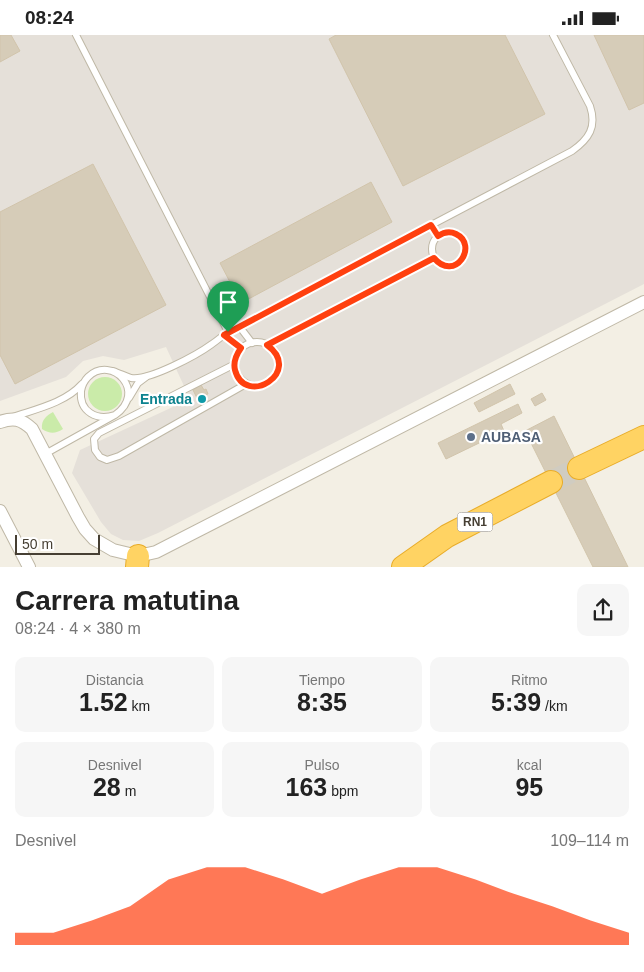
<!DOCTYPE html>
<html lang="es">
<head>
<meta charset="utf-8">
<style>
  body { margin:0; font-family:Helvetica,sans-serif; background:#f6f6f6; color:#222; height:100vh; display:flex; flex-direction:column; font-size:19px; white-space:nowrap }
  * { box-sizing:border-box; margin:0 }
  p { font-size:16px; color:#767676 }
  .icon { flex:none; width:28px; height:28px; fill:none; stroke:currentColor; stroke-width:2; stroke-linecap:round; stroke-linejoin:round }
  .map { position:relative; height:532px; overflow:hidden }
  .sheet { display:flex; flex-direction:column; background:#fff; flex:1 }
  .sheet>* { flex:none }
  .scale { position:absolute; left:15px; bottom:12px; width:85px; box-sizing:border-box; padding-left:5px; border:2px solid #463f33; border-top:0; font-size:14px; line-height:18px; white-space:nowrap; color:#463f33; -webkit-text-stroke:4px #fff; paint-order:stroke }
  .pin { position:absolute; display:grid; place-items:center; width:42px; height:42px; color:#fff; margin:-51px -21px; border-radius:50% 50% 50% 0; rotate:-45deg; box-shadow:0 0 5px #0007 }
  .pin .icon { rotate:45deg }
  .round { display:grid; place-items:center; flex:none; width:52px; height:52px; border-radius:10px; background:#f6f6f6 }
  .summary { display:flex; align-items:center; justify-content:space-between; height:85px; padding:0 15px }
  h1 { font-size:28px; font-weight:600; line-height:38px }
  .metrics { display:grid; grid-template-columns:repeat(3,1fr); gap:8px; height:85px; padding:5px 15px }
  .metrics div { display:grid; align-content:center; border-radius:10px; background:#f6f6f6; text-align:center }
  .metrics b { font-size:25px; font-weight:600 }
  .metrics small { font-size:14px; font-weight:400 }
  .metrics p { font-size:14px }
  .chart { height:140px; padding:10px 15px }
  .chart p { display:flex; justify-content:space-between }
  .chart svg { width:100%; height:90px; margin-top:5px; fill:#ff400f; opacity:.7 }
  .status { display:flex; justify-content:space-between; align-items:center; height:35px; padding:0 25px; background:#fff; direction:ltr }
  .status svg { height:14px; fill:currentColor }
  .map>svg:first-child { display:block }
  .industrial { fill:#e5e0d9 }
  .green { fill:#caeba9 }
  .building { fill:#d6ccb8; stroke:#d1c4ab }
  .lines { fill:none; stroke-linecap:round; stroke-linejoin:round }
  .motorway-tunnel { stroke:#d0ccc1; stroke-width:22; stroke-dasharray:22 11; stroke-linecap:butt }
  .service-casing { stroke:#bfb8a6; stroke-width:8 }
  .minor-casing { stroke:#bfb8a6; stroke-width:14 }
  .motorway-casing { stroke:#e8ac29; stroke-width:24 }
  .service { stroke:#fff; stroke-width:6 }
  .minor { stroke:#fff; stroke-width:12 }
  .motorway { stroke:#ffd363; stroke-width:22 }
  .route-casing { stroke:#fff; stroke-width:10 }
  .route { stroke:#ff400f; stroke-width:6 }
  .culture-dot { fill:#0f9aa8; stroke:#fff; stroke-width:2 }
  .service-dot { fill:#5c6f8a; stroke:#fff; stroke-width:2 }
  .labels { text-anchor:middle; stroke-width:4.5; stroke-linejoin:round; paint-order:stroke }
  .shield { fill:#fff; stroke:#7e7970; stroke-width:1 }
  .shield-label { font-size:12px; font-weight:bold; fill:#463f33 }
  .culture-label { font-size:14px; font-weight:bold; fill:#0d838f; stroke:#fff; text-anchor:end }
  .service-label { font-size:14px; font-weight:bold; fill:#4e5e75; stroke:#fff; text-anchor:start }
</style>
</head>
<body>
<div class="status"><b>08:24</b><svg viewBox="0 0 49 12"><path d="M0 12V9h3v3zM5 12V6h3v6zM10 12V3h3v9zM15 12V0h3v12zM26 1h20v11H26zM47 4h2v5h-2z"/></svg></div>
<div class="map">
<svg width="644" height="532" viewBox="0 0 644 532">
  <rect width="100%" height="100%" fill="#f3efe4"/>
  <path class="industrial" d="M 0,0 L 644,0 L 644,249 L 158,498 L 139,506 L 123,505 L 111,499 L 101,487 L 72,438 L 80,415 L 190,364 L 166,312 L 124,325 L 103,321 L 83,326 L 66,342 L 0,366 Z"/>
  <g class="green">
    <circle cx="105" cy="359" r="17"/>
    <path d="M 53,377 L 63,394 C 55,399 50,399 42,394 C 41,385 46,381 53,377 Z"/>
  </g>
  <g class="building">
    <path d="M 0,0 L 11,0 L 20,16 L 0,27 Z"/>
    <path d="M 336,0 L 505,0 L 545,79 L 403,151 L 329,4 Z"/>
    <path d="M 594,0 L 644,0 L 644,68 L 629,75 Z"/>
    <path d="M 93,129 L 166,270 L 15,349 L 0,320 L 0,177 Z"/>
    <path d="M 371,147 L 392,187 L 241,268 L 220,228 Z"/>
    <path d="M 510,349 L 515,359 L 479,377 L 474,368 Z"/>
    <path d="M 201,350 L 204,355 L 206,354 L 208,359 L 205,360 L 209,368 L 201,371 L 193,355 Z"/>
    <path d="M 542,358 L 546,365 L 535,371 L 531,364 Z"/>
    <path d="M 518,369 L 522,378 L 501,389 L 504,396 L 446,424 L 438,408 Z"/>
    <path d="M 554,381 L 628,532 L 593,532 L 525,396 Z"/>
  </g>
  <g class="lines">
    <path class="motorway-tunnel" d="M 551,447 L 579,433"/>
    <defs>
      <g id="service">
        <path d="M 76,0 L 228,297"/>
        <circle cx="449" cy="214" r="17"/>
        <path d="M 239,291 L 252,308"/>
        <path d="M 224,300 L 241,313"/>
        <circle cx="257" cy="329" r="22"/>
        <path d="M 267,310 L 434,223"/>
        <path d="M 235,329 L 99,398 L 94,404 L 95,415 L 100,422 L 107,425 L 119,421 L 246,349"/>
        <path d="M 113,336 C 119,338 125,341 131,343 C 149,346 197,320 212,309 C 218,305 222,301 228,297 L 572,116 C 589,104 597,92 590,71 L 553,0"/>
        <path d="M 129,363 L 138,348 L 146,342"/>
        <path d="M 13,382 C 36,374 65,368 82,349"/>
        <path d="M 45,419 L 115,380 C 148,357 112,319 88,342 C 84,346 82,350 81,356 C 79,377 97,386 115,380"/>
      </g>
      <g id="minor">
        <path d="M 0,387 C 14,382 21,384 32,394 L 78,482 L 85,494 L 94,504 L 113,515 L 138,521 L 156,517 L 644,267"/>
        <path d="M 0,476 L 29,532"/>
      </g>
      <g id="motorway">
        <path d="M 579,433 L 644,402"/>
        <path d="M 137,532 L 138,521"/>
        <path d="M 403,532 L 447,501 L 551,447"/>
      </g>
    </defs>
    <use href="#service" class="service-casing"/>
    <use href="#minor" class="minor-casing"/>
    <use href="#motorway" class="motorway-casing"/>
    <use href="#service" class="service"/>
    <use href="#minor" class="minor"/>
    <use href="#motorway" class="motorway"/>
  </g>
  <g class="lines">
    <defs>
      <path id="route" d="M 431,190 L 438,201 C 444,197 450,196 456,199 C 479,210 455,248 434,223 L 267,310 C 304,337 245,373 235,335 C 233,327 236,320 241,313 L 224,300 Z"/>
    </defs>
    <use href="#route" class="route-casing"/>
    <use href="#route" class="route"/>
  </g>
  <circle class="culture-dot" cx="202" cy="364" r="5"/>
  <circle class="service-dot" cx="471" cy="402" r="5"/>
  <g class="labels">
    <rect class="shield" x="457.5" y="477.5" width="35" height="19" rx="4"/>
    <g class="shield-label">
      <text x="475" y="491">RN1</text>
    </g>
    <g class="culture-label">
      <text x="192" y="369">Entrada</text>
    </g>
    <g class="service-label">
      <text x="481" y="407">AUBASA</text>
    </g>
  </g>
</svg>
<div class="scale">50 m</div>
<div class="pin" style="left:228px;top:297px;background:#1e9e55"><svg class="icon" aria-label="arrive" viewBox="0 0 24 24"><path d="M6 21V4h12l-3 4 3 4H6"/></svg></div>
</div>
<section class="sheet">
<div class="summary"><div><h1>Carrera matutina</h1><p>08:24 · 4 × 380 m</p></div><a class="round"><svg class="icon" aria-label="share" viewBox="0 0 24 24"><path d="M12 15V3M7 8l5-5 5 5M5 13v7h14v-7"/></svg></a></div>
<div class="metrics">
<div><p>Distancia</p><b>1.52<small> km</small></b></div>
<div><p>Tiempo</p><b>8:35</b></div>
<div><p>Ritmo</p><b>5:39<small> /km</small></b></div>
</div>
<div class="metrics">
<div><p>Desnivel</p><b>28<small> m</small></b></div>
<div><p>Pulso</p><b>163<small> bpm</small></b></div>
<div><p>kcal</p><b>95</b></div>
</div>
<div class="chart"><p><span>Desnivel</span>109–114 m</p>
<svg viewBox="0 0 160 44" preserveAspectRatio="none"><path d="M0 44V38L10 38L20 32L30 25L40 12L50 6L60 6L70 12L80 19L90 12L100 6L110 6L120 12L130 19L140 25L150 32L160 38V44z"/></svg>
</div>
</section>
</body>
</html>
